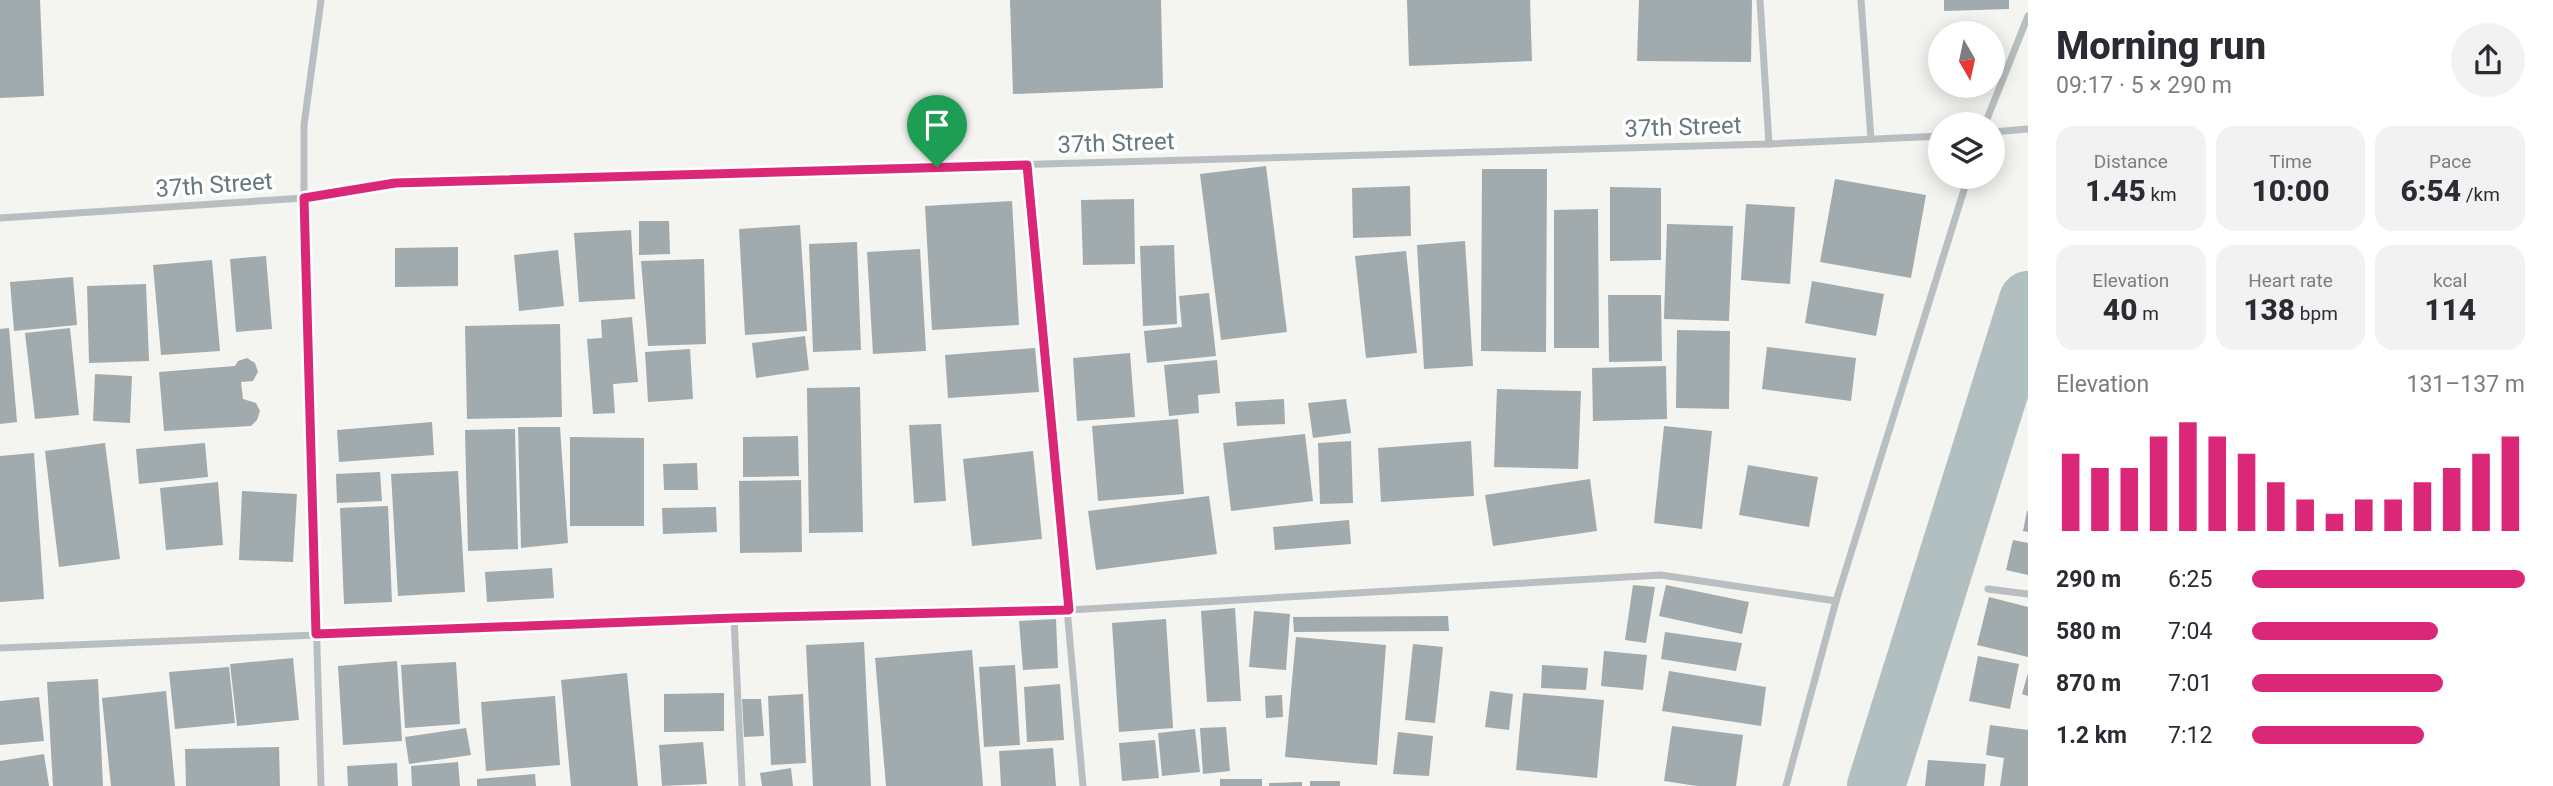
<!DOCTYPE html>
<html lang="en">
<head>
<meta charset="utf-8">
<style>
  body { margin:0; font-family:Roboto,sans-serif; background:#f2f2f3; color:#2b2b33; height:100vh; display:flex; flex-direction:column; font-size:26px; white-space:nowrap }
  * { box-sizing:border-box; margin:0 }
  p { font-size:23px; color:#7c7c81 }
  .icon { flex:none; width:38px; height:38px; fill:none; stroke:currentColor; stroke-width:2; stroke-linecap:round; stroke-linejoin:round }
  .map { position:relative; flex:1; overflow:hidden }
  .panel { display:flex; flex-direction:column; background:#fff; width:525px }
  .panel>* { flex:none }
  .needle { width:46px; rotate:171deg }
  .tools { position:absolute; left:1928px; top:21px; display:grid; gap:14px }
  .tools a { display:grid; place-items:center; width:77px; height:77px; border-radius:50%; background:#fff; box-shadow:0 4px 18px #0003; font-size:35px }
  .pin { position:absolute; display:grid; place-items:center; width:60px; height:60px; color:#fff; margin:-72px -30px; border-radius:50% 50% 50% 0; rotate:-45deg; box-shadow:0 0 7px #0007 }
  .pin .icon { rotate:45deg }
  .round { display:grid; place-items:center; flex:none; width:74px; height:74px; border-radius:37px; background:#f2f2f3 }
  .head { display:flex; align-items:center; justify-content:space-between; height:119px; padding:0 28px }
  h1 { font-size:38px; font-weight:800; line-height:52px }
  .metrics { display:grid; grid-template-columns:repeat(3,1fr); gap:10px; height:119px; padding:7px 28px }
  .metrics div { display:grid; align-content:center; border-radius:18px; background:#f2f2f3; text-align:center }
  .metrics b { font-size:30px; font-weight:800 }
  .metrics small { font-size:19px; font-weight:400 }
  .metrics p { font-size:19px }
  .chart { height:196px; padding:14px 28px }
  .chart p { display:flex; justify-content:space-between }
  .chart svg { width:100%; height:126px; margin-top:7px; stroke:#db2777; stroke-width:6 }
  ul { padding:0 28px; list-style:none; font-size:23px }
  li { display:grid; grid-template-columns:112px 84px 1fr; align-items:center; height:52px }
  li i { height:18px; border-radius:9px; background:#db2777 }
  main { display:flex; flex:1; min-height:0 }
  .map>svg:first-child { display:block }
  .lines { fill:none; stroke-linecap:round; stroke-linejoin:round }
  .canal { stroke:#b2bfc1; stroke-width:58 }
  .building { fill:#a1aaad }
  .minor { stroke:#b9bec0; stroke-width:7 }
  .route-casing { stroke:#fff; stroke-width:14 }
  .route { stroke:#db2777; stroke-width:9 }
  .labels { text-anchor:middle; stroke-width:7; stroke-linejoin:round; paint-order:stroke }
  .street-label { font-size:24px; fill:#67777e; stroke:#fff }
</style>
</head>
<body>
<main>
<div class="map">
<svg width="2028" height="786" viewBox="0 0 2028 786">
  <rect width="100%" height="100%" fill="#f4f4f1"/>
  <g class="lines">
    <path class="canal" d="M 1876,786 L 2028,300"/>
  </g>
  <g class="building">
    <path d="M 0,0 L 40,0 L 44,96 L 0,98 Z"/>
    <path d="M 1010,0 L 1161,0 L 1163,88 L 1013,94 Z"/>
    <path d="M 1407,0 L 1530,0 L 1532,61 L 1409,66 Z"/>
    <path d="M 1639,0 L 1752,0 L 1751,62 L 1637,61 Z"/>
    <path d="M 1944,0 L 2009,0 L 2009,9 L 1944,11 Z"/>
    <path d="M 1266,166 L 1287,332 L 1221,340 L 1200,174 Z"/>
    <path d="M 1482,169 L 1547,169 L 1546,352 L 1481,351 Z"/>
    <path d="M 1835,179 L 1926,195 L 1911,278 L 1820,262 Z"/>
    <path d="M 1410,186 L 1411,236 L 1353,238 L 1352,188 Z"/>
    <path d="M 1610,187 L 1661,188 L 1661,260 L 1610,261 Z"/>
    <path d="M 1134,199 L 1135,264 L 1083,265 L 1081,200 Z"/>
    <path d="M 1012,201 L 1019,325 L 932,330 L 925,206 Z"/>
    <path d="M 1746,204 L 1795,207 L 1790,284 L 1741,280 Z"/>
    <path d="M 1598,209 L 1599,348 L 1554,348 L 1554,210 Z"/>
    <path d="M 639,221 L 669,221 L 670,254 L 639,255 Z"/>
    <path d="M 1667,224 L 1733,226 L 1729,321 L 1664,319 Z"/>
    <path d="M 800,225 L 807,331 L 745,335 L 739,229 Z"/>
    <path d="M 631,230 L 635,299 L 579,302 L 574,233 Z"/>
    <path d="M 1465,241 L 1473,366 L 1424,369 L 1417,245 Z"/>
    <path d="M 857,242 L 861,350 L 813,352 L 809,244 Z"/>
    <path d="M 1174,245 L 1177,324 L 1143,326 L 1140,246 Z"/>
    <path d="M 458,247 L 458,286 L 395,287 L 395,248 Z"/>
    <path d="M 920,249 L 926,351 L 873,354 L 867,252 Z"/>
    <path d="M 558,250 L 564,306 L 519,311 L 514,255 Z"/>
    <path d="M 1406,251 L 1417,353 L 1366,358 L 1355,256 Z"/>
    <path d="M 266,256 L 272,329 L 236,332 L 230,259 Z"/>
    <path d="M 704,259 L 706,344 L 648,346 L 641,261 Z"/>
    <path d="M 212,260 L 220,351 L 161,355 L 153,265 Z"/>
    <path d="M 73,277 L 77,325 L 14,331 L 10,282 Z"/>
    <path d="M 1812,281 L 1884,294 L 1876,336 L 1805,323 Z"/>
    <path d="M 146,284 L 149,361 L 89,363 L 87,286 Z"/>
    <path d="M 1209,293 L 1216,356 L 1147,363 L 1144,331 L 1182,327 L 1179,296 Z"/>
    <path d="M 1608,295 L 1661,295 L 1662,361 L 1609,362 Z"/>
    <path d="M 632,317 L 638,382 L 613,384 L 615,413 L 593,414 L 587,339 L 602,338 L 601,320 Z"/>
    <path d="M 560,324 L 562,417 L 467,419 L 465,326 Z"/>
    <path d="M 9,328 L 17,422 L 0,424 L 0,329 Z"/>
    <path d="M 70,328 L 79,415 L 35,419 L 25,333 Z"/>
    <path d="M 1677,330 L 1730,331 L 1729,409 L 1676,408 Z"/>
    <path d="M 805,336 L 809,370 L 756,378 L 752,343 Z"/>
    <path d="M 1767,347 L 1856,358 L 1851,401 L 1762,389 Z"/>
    <path d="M 1035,348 L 1039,392 L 948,398 L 945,355 Z"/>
    <path d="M 690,349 L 693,399 L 648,402 L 645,352 Z"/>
    <path d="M 1130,353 L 1135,417 L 1077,421 L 1073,358 Z"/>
    <path d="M 247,358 L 255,363 L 258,372 L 253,381 L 241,382 L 243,399 L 256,403 L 260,411 L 257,420 L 251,426 L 164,431 L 159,372 L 235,366 L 238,361 Z"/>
    <path d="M 1217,360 L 1220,393 L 1198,395 L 1199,413 L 1169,416 L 1164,365 Z"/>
    <path d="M 1666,366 L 1667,419 L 1593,421 L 1592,368 Z"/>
    <path d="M 95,374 L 132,376 L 130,423 L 93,421 Z"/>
    <path d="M 860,387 L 863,532 L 809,533 L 807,388 Z"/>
    <path d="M 1497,389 L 1581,391 L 1578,469 L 1494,467 Z"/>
    <path d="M 1284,399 L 1285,424 L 1237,426 L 1235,402 Z"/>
    <path d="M 1346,399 L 1351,433 L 1313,438 L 1308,403 Z"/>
    <path d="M 1178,419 L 1184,494 L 1098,501 L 1092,426 Z"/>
    <path d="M 432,422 L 434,455 L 339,462 L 337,430 Z"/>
    <path d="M 941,424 L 946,501 L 914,503 L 909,425 Z"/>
    <path d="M 1664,426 L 1712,431 L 1702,529 L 1654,523 Z"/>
    <path d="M 518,427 L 560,427 L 568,543 L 521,548 Z"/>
    <path d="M 515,429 L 518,549 L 468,551 L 465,430 Z"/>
    <path d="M 1305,434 L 1313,501 L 1231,511 L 1223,443 Z"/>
    <path d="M 798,436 L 799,476 L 743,477 L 743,437 Z"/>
    <path d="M 570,437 L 644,438 L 644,526 L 570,526 Z"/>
    <path d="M 1351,441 L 1353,503 L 1320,504 L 1318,443 Z"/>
    <path d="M 1471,441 L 1474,496 L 1381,502 L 1378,448 Z"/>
    <path d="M 105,443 L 120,559 L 59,567 L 45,451 Z"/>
    <path d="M 205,443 L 208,477 L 139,484 L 136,449 Z"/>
    <path d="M 1033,451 L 1042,539 L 972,546 L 963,459 Z"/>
    <path d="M 34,453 L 44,599 L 0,602 L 0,456 Z"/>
    <path d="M 697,463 L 698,490 L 664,490 L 663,464 Z"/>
    <path d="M 1748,465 L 1818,477 L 1809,527 L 1739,515 Z"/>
    <path d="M 458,471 L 465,592 L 398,596 L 391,474 Z"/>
    <path d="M 380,472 L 382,501 L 337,503 L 336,474 Z"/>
    <path d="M 1590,479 L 1597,531 L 1493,546 L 1485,495 Z"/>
    <path d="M 801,480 L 802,552 L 740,553 L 739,481 Z"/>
    <path d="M 218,482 L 223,545 L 166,550 L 160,488 Z"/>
    <path d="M 242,491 L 297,494 L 293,562 L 239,560 Z"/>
    <path d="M 1209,496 L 1217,554 L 1096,570 L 1088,511 Z"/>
    <path d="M 388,506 L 392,602 L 344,604 L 340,508 Z"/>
    <path d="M 716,507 L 717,532 L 663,534 L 662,508 Z"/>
    <path d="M 2027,511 L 2028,511 L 2028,532 L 2023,531 Z"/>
    <path d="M 1349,520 L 1351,544 L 1275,550 L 1273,527 Z"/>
    <path d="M 2013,540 L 2028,543 L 2028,575 L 2006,570 Z"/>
    <path d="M 552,568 L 554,598 L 487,602 L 485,572 Z"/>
    <path d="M 1633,585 L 1655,587 L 1646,643 L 1625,640 Z"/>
    <path d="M 1666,585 L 1749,602 L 1742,634 L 1659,616 Z"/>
    <path d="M 1989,597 L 2028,607 L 2028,657 L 1977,645 Z"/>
    <path d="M 1235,608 L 1241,701 L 1207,702 L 1201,611 Z"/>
    <path d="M 1254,611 L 1290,614 L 1286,670 L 1249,667 Z"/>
    <path d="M 1448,616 L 1449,631 L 1294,632 L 1293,617 Z"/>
    <path d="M 1056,619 L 1058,668 L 1023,670 L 1019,621 Z"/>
    <path d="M 1166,619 L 1173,728 L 1119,732 L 1112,623 Z"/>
    <path d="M 1665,632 L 1742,643 L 1736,671 L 1661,659 Z"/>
    <path d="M 1296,637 L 1386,645 L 1377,765 L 1285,757 Z"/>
    <path d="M 864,642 L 871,786 L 813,786 L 806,645 Z"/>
    <path d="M 1413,644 L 1443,647 L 1435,723 L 1405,720 Z"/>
    <path d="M 972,650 L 983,786 L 886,786 L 875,658 Z"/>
    <path d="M 1604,651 L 1647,655 L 1643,690 L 1601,686 Z"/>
    <path d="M 1978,656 L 2019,664 L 2010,709 L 1969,701 Z"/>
    <path d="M 293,658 L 299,720 L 237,726 L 230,664 Z"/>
    <path d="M 397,661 L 402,741 L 343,745 L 338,666 Z"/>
    <path d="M 456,662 L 460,724 L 405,728 L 401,665 Z"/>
    <path d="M 1015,665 L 1020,745 L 984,747 L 979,667 Z"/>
    <path d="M 1542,665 L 1588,668 L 1586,690 L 1541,688 Z"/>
    <path d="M 229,667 L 235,723 L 175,729 L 169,672 Z"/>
    <path d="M 1669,671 L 1766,687 L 1761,726 L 1662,711 Z"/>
    <path d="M 627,673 L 638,786 L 571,786 L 561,680 Z"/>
    <path d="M 2028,673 L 2028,696 L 2022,694 Z"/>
    <path d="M 98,679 L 103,786 L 53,786 L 47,682 Z"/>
    <path d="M 1060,684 L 1064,740 L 1027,742 L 1024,687 Z"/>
    <path d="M 166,691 L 175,786 L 111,786 L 102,698 Z"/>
    <path d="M 1490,691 L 1513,694 L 1509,730 L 1485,727 Z"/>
    <path d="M 724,693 L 724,731 L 664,732 L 664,694 Z"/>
    <path d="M 1523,693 L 1604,700 L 1597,778 L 1516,770 Z"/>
    <path d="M 803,694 L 806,763 L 771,765 L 768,696 Z"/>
    <path d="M 1282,695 L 1283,717 L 1266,718 L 1265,696 Z"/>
    <path d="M 555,696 L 560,765 L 486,771 L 481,702 Z"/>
    <path d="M 39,697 L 44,741 L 0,745 L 0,701 Z"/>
    <path d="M 742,699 L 761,699 L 764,736 L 744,737 Z"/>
    <path d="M 1990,725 L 2028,730 L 2028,786 L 2000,786 L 2004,758 L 1986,755 Z"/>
    <path d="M 1672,726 L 1743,735 L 1736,786 L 1697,786 L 1664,781 Z"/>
    <path d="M 1226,727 L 1230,771 L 1203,774 L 1200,728 Z"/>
    <path d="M 466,728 L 471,755 L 409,764 L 405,737 Z"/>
    <path d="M 1195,729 L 1200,772 L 1162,776 L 1158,733 Z"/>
    <path d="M 1398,732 L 1433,736 L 1429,776 L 1393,774 Z"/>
    <path d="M 1155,740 L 1159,778 L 1122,781 L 1119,743 Z"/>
    <path d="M 703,742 L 707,784 L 662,786 L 659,745 Z"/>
    <path d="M 279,747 L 280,786 L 186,786 L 185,749 Z"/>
    <path d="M 1053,748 L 1056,786 L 1001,786 L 999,751 Z"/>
    <path d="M 44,754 L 49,786 L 0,786 L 0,761 Z"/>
    <path d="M 1928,760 L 1986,764 L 1984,786 L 1925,786 Z"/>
    <path d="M 458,762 L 460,786 L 412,786 L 411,766 Z"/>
    <path d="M 397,763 L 398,786 L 348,786 L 347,766 Z"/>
    <path d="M 791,768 L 793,786 L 762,786 L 760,773 Z"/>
    <path d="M 535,774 L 536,786 L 477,786 L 477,779 Z"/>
    <rect x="1220" y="779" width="42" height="7"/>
    <rect x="1310" y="781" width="30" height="5"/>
    <path d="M 1302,782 L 1302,786 L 1269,786 L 1269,783 Z"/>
  </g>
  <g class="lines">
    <g class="minor">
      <path d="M 321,0 L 304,125 L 304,198 L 321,786"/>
      <path d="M 1760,0 L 1769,144"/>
      <path d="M 1861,0 L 1871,139"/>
      <path d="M 1985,124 L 2028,16"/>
      <path d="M 1993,132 L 2028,129"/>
      <path d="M 1027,165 L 1083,786"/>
      <path d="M 0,218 L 304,198 L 395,182 L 1769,144 L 1941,136"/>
      <path d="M 1988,589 L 2028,594"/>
      <path d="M 734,618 L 742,786"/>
      <path d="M 0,648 L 734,618 L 1069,610 L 1661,575 L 1836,601"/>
      <path d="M 1786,786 L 1836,601 L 1968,177"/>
    </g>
  </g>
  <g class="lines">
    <defs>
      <path id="route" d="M 1027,165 L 1069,610 L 734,618 L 316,634 L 304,198 L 395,183 Z"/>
    </defs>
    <use href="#route" class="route-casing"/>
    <use href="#route" class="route"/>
  </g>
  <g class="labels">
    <g class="street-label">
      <text transform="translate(1683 127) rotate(-2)" y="8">37th Street</text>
      <text transform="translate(1116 143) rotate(-2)" y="8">37th Street</text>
      <text transform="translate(214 185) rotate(-4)" y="8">37th Street</text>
    </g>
  </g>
</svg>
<div class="tools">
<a><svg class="needle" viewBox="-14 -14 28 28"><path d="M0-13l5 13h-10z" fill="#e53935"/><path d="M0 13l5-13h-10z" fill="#7c7c81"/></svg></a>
<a><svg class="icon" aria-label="layers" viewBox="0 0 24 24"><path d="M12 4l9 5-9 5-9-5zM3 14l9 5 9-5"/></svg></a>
</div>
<div class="pin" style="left:937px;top:167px;background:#1e9e55"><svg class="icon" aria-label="arrive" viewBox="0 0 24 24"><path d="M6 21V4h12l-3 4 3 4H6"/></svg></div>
</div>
<section class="panel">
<div class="head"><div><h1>Morning run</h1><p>09:17 · 5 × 290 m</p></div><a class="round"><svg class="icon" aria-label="share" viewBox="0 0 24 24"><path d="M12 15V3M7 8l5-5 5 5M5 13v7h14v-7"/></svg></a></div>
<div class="metrics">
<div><p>Distance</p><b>1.45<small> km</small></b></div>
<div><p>Time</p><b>10:00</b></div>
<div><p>Pace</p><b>6:54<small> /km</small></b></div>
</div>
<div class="metrics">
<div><p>Elevation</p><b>40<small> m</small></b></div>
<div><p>Heart rate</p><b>138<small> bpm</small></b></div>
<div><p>kcal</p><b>114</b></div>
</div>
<div class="chart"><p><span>Elevation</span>131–137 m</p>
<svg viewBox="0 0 160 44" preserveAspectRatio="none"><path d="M5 44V17M15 44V22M25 44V22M35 44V11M45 44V6M55 44V11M65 44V17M75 44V27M85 44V33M95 44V38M105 44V33M115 44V33M125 44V27M135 44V22M145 44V17M155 44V11"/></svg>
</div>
<ul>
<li><b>290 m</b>6:25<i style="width:100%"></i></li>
<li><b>580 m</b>7:04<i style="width:68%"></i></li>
<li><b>870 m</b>7:01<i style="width:70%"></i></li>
<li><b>1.2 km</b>7:12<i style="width:63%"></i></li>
</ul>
</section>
</main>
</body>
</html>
